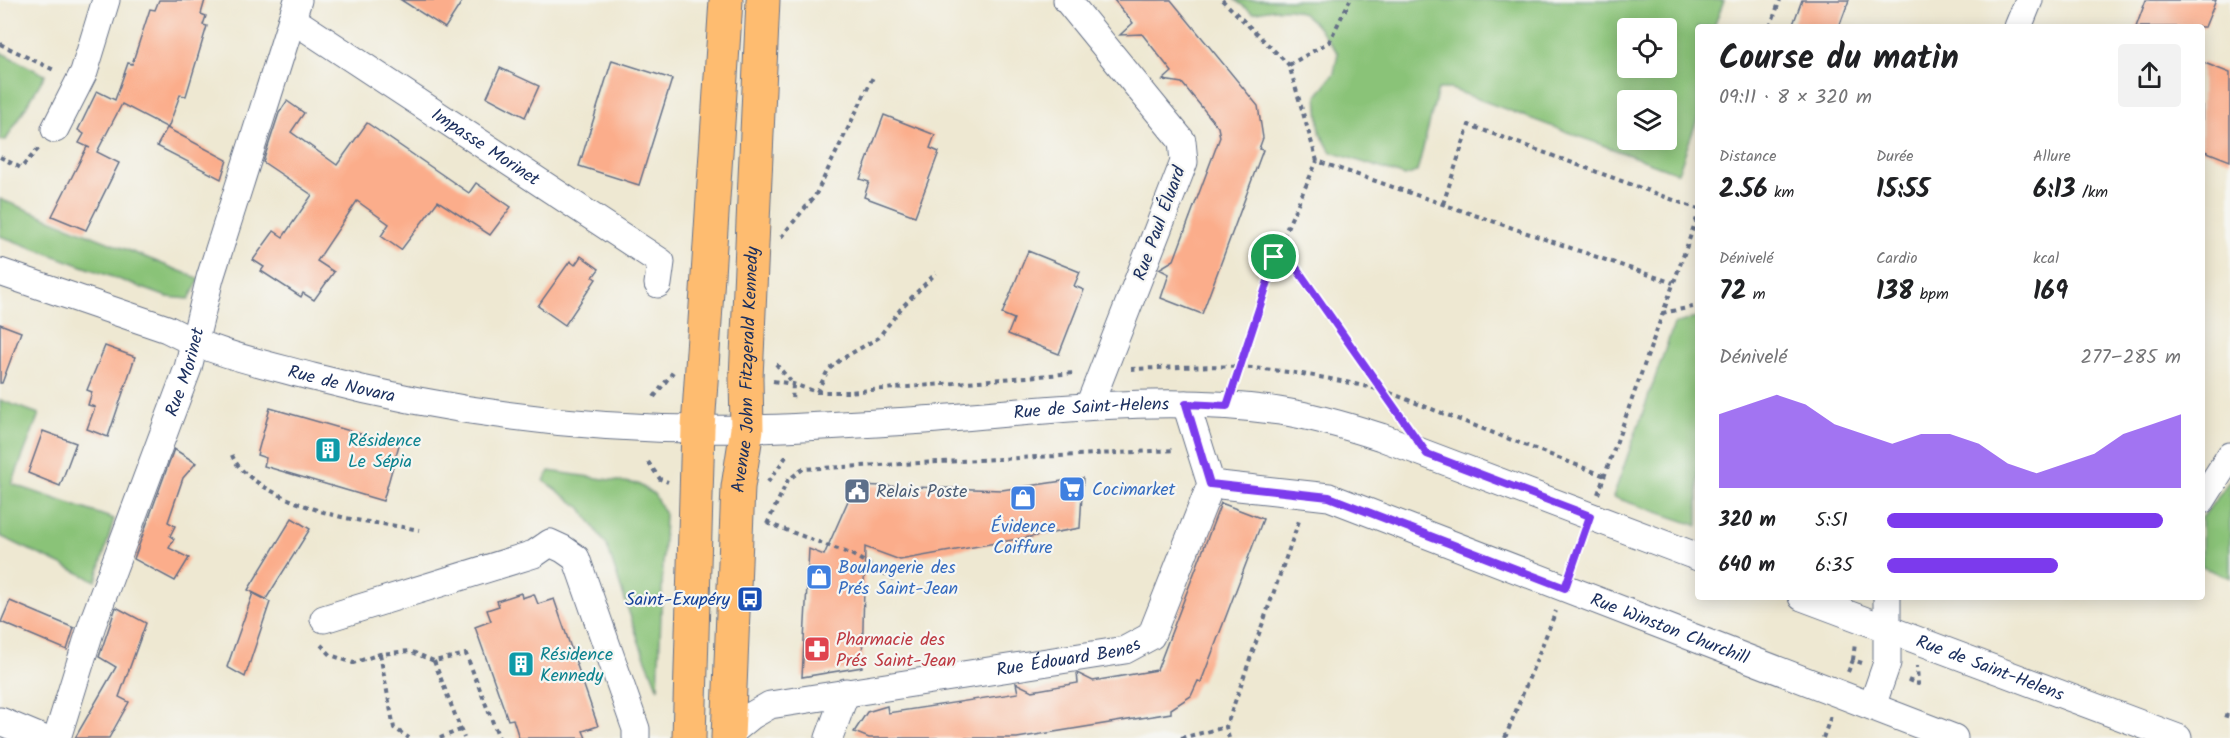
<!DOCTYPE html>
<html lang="fr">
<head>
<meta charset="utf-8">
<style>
  body { margin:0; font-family:Kalam,sans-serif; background:#f2f2f2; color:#202124; height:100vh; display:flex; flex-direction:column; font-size:22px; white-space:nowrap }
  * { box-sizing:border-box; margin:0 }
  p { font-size:20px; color:#757577 }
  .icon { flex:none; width:33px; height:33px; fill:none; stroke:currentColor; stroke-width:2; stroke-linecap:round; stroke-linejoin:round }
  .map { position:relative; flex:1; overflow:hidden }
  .details { position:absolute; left:1695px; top:24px; width:510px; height:576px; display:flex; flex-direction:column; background:#fff; border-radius:6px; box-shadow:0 3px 15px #0003 }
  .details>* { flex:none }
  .buttons { position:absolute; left:1617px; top:18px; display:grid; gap:12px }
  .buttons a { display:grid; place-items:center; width:60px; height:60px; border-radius:6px; background:#fff; box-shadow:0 3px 15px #0003; font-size:30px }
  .pin { position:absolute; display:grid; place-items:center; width:51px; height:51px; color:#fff; margin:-26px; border:3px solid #fff; border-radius:50%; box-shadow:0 2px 6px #0007 }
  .round { display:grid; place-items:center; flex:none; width:63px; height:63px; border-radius:6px; background:#f2f2f2 }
  .headline { display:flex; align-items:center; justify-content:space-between; height:102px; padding:0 24px }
  h1 { font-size:33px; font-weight:600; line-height:45px }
  .stats { display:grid; grid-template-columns:repeat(3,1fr); gap:9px; height:102px; padding:6px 24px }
  .stats div { display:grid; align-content:center }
  .stats b { font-size:26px; font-weight:600 }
  .stats small { font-size:16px; font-weight:400 }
  .stats p { font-size:16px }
  .chart { height:168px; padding:12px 24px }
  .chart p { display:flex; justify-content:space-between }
  .chart svg { width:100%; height:108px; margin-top:6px; fill:#7c3aed; opacity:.7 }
  ul { padding:0 24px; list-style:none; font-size:20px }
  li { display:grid; grid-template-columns:96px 72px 1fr; align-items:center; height:45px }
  li i { height:15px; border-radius:8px; background:#7c3aed }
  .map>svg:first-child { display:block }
  .green { fill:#8ac378; stroke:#52796b; stroke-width:1.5; fill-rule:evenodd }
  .building { fill:#fbad8b }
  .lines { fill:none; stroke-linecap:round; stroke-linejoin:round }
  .minor-casing { stroke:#657087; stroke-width:29 }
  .major-casing { stroke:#657087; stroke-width:35 }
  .path { stroke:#657087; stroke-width:4; stroke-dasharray:4.5 4.5; stroke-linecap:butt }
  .minor { stroke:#fff; stroke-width:27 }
  .major { stroke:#febc70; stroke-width:33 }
  .route-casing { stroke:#fff; stroke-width:12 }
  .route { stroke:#7c3aed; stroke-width:8 }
  .labels { text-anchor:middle; stroke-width:4.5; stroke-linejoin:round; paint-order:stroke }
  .street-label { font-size:18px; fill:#1b2f5e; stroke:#f6f6f2 }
  .culture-label { font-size:18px; fill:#0d838f; stroke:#f6f6f2; text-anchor:start }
  .shop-label { font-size:18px; fill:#366cbe; stroke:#f6f6f2; text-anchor:start }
  .service-label { font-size:18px; fill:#4e5e75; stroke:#f6f6f2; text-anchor:start }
  .transit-label { font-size:18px; fill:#164399; stroke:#f6f6f2; text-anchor:end }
  .health-label { font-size:18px; fill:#be3a42; stroke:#f6f6f2; text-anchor:start }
</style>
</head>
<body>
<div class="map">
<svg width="2230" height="738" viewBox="0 0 2230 738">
  <rect width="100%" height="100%" fill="#f6f6f2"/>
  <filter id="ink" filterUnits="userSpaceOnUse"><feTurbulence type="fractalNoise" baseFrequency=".0167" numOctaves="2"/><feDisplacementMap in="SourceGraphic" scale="12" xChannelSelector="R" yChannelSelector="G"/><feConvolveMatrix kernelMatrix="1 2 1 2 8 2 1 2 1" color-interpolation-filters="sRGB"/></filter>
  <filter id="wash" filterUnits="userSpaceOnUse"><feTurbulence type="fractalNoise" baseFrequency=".008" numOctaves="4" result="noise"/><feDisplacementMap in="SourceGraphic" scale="24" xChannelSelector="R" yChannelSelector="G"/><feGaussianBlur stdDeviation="1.35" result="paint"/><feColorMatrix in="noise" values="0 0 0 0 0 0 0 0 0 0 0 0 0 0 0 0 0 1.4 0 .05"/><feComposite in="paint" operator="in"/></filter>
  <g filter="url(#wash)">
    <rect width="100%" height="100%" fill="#eee8d2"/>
    <g class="green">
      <path d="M 1235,0 L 1724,0 L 1714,27 L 1698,27 L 1698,117 L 1678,173 L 1451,89 L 1438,89 L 1417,172 L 1405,176 L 1331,152 L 1320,133 L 1317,96 L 1334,73 L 1338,53 C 1308,15 1304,0 1253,13 ZM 1628,28 L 1666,28 L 1666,68 L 1628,68 ZM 1628,100 L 1666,100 L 1666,140 L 1628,140 Z"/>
      <path d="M 0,52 L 45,75 L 6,140 L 0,140 Z"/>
      <path d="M 0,199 L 200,279 L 189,299 L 167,297 L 0,236 Z"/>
      <path d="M 1698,317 L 1698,526 L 1613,497 L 1674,324 Z"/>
      <path d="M 0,400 L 39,414 L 12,484 L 114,519 L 96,581 L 0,536 Z"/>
      <path d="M 549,471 L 638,484 L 654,494 L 665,514 L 658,689 L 640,645 L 607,546 L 581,508 L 544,481 Z"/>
      <path d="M 2230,480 L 2230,578 L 2202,567 L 2202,518 Z"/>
    </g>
    <g id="blocks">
      <g class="building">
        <path d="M 159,0 L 205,0 L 201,14 L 206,16 L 203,25 L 207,26 L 186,96 L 180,95 L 168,128 L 122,104 L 97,152 L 119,163 L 86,230 L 52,216 L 87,147 L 90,148 L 79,143 L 84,134 L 78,130 L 97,91 L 115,100 L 128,63 L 132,64 L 150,9 L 155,10 Z"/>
        <path d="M 401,0 L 463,0 L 445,28 Z"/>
        <path d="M 1114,0 L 1171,0 L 1258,106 L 1263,138 L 1259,149 L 1263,150 L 1202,314 L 1161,298 L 1169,274 L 1159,269 L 1174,260 L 1220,137 L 1218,127 L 1182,83 L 1163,80 L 1172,72 L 1142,34 L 1120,35 L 1133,23 Z"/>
        <path d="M 1802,0 L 1849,0 L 1839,27 L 1792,27 Z"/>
        <path d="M 2146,0 L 2216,0 L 2205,27 L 2136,27 Z"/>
        <path d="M 612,60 L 672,79 L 639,185 L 579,166 Z"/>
        <path d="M 2202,62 L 2230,73 L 2230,161 L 2202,150 Z"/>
        <path d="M 500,68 L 539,86 L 525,117 L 487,97 Z"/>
        <path d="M 287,101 L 304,113 L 291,132 L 337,165 L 367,123 L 469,193 L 476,183 L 511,207 L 490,235 L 438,201 L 401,250 L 381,236 L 389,224 L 357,201 L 317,261 L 334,272 L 314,300 L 303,293 L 301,297 L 261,271 L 264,267 L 253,260 L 274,231 L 283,237 L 312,195 L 263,162 L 279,113 Z"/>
        <path d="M 884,115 L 935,135 L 930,148 L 939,152 L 915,216 L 864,197 L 869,182 L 860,179 Z"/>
        <path d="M 167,128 L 227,160 L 221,179 L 157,146 Z"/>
        <path d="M 1028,251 L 1080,272 L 1074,286 L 1084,290 L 1059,354 L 1008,334 L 1014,319 L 1002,314 Z"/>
        <path d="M 581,256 L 599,269 L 593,277 L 596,279 L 565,325 L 538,306 L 570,261 L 575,265 Z"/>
        <path d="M 0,324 L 21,332 L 2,383 L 0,383 Z"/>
        <path d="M 105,346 L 135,357 L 108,437 L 87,429 L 95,407 L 88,405 L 92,392 L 87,390 Z"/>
        <path d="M 270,408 L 399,445 L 383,501 L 264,466 L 266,458 L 257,455 Z"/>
        <path d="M 43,431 L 76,443 L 60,486 L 28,473 Z"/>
        <path d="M 174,449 L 196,463 L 183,478 L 168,522 L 175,526 L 170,536 L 174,539 L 169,548 L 189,558 L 175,581 L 134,559 Z"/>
        <path d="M 1083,478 L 1080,528 L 900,560 L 865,547 L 862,667 L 802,677 L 809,549 L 824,555 L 855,485 L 1002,490 Z"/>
        <path d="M 1221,503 L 1263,519 L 1201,682 L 1198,681 L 1191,696 L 1171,709 L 1171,713 L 1017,738 L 869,738 L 854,732 L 867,712 L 887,706 L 888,713 L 1018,693 L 1016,683 L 1032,691 L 1078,683 L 1077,673 L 1093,681 L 1157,670 Z"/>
        <path d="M 292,518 L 310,529 L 266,599 L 248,590 Z"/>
        <path d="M 253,593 L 270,602 L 245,677 L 227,667 Z"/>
        <path d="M 521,593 L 522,598 L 534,594 L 538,604 L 554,599 L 598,726 L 583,731 L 586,738 L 519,738 L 513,719 L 508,720 L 475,627 L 491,621 L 487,610 L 499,606 L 497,601 Z"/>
        <path d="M 10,601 L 74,628 L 67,650 L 1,622 Z"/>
        <path d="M 116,607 L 146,623 L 119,697 L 129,702 L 109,738 L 75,738 L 116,667 L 99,657 Z"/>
      </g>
    </g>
  </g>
  <g filter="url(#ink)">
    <use href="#blocks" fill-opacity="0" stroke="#657087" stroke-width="1.5"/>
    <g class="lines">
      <defs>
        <g id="minor">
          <path d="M 1067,0 L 1182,141 L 1184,162 L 1089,406"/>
          <path id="s1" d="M 292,19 L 661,262 L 658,284"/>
          <path d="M 2018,27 L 2029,0"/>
          <path d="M 55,129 L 84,72 L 106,0"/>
          <path id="s2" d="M 0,272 L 167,329 C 212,353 264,364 313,377 C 454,414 602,432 748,429 C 801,428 855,424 909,421 C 1031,413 1156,393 1279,411 C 1314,416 1347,426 1381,437 L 1698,557"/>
          <path id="s3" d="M 1211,484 L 1329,497 L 1954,738"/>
          <path d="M 2202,500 L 2230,456"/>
          <path id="s4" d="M 1802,597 L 2178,738"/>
          <path d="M 324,619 L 534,554 L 550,543 L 563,549 L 576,558 L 636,729 L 636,738"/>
          <path d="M 1872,706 L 1887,663 L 1887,597"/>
          <path d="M 0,721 L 41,738"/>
          <path id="s5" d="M 728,735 L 751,716 L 770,705 L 1125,650 L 1151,636 L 1211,484 L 1186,404"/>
          <path id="s6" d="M 57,738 L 92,625 L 188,368 L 210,278 L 298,0"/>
          <path d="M 829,738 L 846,692"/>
        </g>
        <g id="major">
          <path d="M 689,738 L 698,428 L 726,0"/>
          <path id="s7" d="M 728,738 L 738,487 L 747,429 L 746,378 L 763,0"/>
        </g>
      </defs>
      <use href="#minor" class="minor-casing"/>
      <use href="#major" class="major-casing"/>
      <g class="path">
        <path d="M 1222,0 L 1289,65 L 1317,161 L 1673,283"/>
        <path d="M 1770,27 L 1780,0"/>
        <path d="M 0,44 L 56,71"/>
        <path d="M 1289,65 L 1329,42 L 1350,0"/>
        <path d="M 0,157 L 21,168 L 39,148"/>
        <path d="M 1443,204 L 1469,125 L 1698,209"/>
        <path d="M 781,237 L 815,196 L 873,77"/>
        <path d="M 1280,245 L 1403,418"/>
        <path d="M 1662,313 L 1698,306"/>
        <path d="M 776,364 L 793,384 L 792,402"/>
        <path d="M 1131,369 C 1166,368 1202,365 1238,367 C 1288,370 1336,379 1385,391 L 1605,476"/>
        <path d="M 773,381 L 793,384 L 817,392 L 848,392 L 1075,373"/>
        <path d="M 1235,382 L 1274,257 L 1317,161"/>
        <path d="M 817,392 L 828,370 L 840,360 L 878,338 L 903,306 L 936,273"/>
        <path d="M 654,397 L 673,372"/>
        <path d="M 232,455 C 244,487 314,511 346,518 C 370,523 395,525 419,530"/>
        <path d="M 648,462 L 660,479 L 668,482"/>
        <path d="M 768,482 L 788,454"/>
        <path d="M 1598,494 L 1698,215"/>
        <path d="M 767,523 L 851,554 L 894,579"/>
        <path d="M 767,524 L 788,480 L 803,469 L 1175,450"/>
        <path d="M 1573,564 L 1582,540"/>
        <path d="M 321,645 L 331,655 L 353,663 L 380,654 L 410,651 L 434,661 L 466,654 L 499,738"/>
        <path d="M 380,654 L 394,728 L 409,738"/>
        <path d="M 1853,660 L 1855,643"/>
        <path d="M 434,661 L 464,738"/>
        <path d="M 1848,672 L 1853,660 L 1862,663"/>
        <path d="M 1908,680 L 1918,684 L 1917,666"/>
        <path d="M 2224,715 L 2230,717"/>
        <path d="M 440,738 L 460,730"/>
        <path d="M 1181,738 L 1226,727"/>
        <path d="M 1229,738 L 1226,727 L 1300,518"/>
        <path d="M 1505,738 L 1556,611"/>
        <path d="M 1823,738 L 1831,716"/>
      </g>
      <use href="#minor" class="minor"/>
      <use href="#major" class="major"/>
    </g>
  </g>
  <g class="lines" filter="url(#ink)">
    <defs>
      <path id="route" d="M 1280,245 L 1427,454 L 1590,516 L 1565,588 L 1329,497 L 1210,484 L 1186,404 L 1227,406 Z"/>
    </defs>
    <use href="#route" class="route-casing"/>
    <use href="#route" class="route"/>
  </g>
  <defs>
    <symbol id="building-square" viewBox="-11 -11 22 22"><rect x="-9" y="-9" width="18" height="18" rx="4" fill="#0f9aa8" stroke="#f6f6f2"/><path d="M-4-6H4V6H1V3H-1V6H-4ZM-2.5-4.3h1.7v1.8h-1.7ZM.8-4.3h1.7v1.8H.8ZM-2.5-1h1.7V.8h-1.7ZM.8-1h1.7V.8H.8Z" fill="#fff"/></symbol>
    <symbol id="supermarket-square" viewBox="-11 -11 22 22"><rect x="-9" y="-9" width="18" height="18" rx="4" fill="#3f7fe0" stroke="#f6f6f2"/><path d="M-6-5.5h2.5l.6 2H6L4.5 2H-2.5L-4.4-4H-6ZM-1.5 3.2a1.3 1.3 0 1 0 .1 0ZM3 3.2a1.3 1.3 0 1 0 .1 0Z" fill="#fff"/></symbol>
    <symbol id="civic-square" viewBox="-11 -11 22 22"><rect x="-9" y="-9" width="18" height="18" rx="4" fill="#5c6f8a" stroke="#f6f6f2"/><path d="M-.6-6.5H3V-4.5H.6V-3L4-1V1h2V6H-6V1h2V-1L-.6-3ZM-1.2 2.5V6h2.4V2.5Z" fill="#fff"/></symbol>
    <symbol id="shop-square" viewBox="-11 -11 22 22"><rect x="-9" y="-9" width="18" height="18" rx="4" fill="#3f7fe0" stroke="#f6f6f2"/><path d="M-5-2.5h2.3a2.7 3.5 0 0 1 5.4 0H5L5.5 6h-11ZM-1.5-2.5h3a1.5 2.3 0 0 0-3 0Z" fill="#fff"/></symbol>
    <symbol id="bus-square" viewBox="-11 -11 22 22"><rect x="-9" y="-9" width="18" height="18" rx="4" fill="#1a4fb4" stroke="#f6f6f2"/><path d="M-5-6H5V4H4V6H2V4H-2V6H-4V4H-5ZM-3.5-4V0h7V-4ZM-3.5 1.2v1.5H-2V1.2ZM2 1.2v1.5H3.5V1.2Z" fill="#fff"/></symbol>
    <symbol id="pharmacy-square" viewBox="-11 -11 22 22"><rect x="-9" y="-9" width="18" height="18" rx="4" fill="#e0444e" stroke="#f6f6f2"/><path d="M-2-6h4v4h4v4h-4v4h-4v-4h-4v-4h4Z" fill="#fff"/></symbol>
  </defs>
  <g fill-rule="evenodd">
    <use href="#building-square" x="313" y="435" width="30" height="30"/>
    <use href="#supermarket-square" x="1057" y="474" width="30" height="30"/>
    <use href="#civic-square" x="842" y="476" width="30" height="30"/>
    <use href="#shop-square" x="1008" y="483" width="30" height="30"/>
    <use href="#shop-square" x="804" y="562" width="30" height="30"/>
    <use href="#bus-square" x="735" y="584" width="30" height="30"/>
    <use href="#pharmacy-square" x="802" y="634" width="30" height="30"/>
    <use href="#building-square" x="506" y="649" width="30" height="30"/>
  </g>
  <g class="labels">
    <g class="street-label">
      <text dy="6" stroke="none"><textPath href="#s1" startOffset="232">Impasse Morinet</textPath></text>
      <text transform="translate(1159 223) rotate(-70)" y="6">Rue Paul Éluard</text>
      <text dy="6" stroke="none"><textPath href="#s7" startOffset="369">Avenue John Fitzgerald Kennedy</textPath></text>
      <text dy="6" stroke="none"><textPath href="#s6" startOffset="388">Rue Morinet</textPath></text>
      <text dy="6" stroke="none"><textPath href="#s2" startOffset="360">Rue de Novara</textPath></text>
      <text dy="6" stroke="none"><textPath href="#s2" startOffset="1114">Rue de Saint-Helens</textPath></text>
      <text dy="6" stroke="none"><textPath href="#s3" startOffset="484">Rue Winston Churchill</textPath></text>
      <text dy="6" stroke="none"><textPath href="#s5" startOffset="354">Rue Édouard Benes</textPath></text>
      <text dy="6" stroke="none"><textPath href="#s4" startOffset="201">Rue de Saint-Helens</textPath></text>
    </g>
    <g class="culture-label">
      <text x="348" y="446">Résidence<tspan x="348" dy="21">Le Sépia</tspan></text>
      <text x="540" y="660">Résidence<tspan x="540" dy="21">Kennedy</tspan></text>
    </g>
    <g class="shop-label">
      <text x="1092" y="495">Cocimarket</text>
      <text x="1023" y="532" text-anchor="middle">Évidence<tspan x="1023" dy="21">Coiffure</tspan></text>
      <text x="838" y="573">Boulangerie des<tspan x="838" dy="21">Prés Saint-Jean</tspan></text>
    </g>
    <g class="service-label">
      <text x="876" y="497">Relais Poste</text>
    </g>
    <g class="transit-label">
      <text x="730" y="605">Saint-Exupéry</text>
    </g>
    <g class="health-label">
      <text x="836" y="645">Pharmacie des<tspan x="836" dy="21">Prés Saint-Jean</tspan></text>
    </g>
  </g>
</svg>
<div class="buttons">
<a><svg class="icon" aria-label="locate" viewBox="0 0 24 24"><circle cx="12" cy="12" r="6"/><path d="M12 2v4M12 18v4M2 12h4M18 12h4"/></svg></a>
<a><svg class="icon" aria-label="layers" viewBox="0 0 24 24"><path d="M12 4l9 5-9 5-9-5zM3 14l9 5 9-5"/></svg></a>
</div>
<div class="pin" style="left:1274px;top:257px;background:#1e9e55"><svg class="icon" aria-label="arrive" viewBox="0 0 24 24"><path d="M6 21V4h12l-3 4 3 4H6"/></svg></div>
<section class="details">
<div class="headline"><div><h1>Course du matin</h1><p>09:11 · 8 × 320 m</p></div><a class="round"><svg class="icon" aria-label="share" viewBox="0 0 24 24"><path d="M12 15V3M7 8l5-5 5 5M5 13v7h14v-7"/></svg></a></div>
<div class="stats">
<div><p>Distance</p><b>2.56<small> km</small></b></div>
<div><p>Durée</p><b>15:55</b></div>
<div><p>Allure</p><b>6:13<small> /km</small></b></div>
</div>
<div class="stats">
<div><p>Dénivelé</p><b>72<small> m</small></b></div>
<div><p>Cardio</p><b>138<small> bpm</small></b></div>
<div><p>kcal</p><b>169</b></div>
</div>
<div class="chart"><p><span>Dénivelé</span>277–285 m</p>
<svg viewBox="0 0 160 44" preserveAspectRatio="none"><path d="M0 44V14L10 10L20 6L30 10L40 18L50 22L60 26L70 22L80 22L90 26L100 34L110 38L120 34L130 30L140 22L150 18L160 14V44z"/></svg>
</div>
<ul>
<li><b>320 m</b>5:51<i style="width:94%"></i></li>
<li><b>640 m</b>6:35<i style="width:58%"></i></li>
</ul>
</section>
</div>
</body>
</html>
